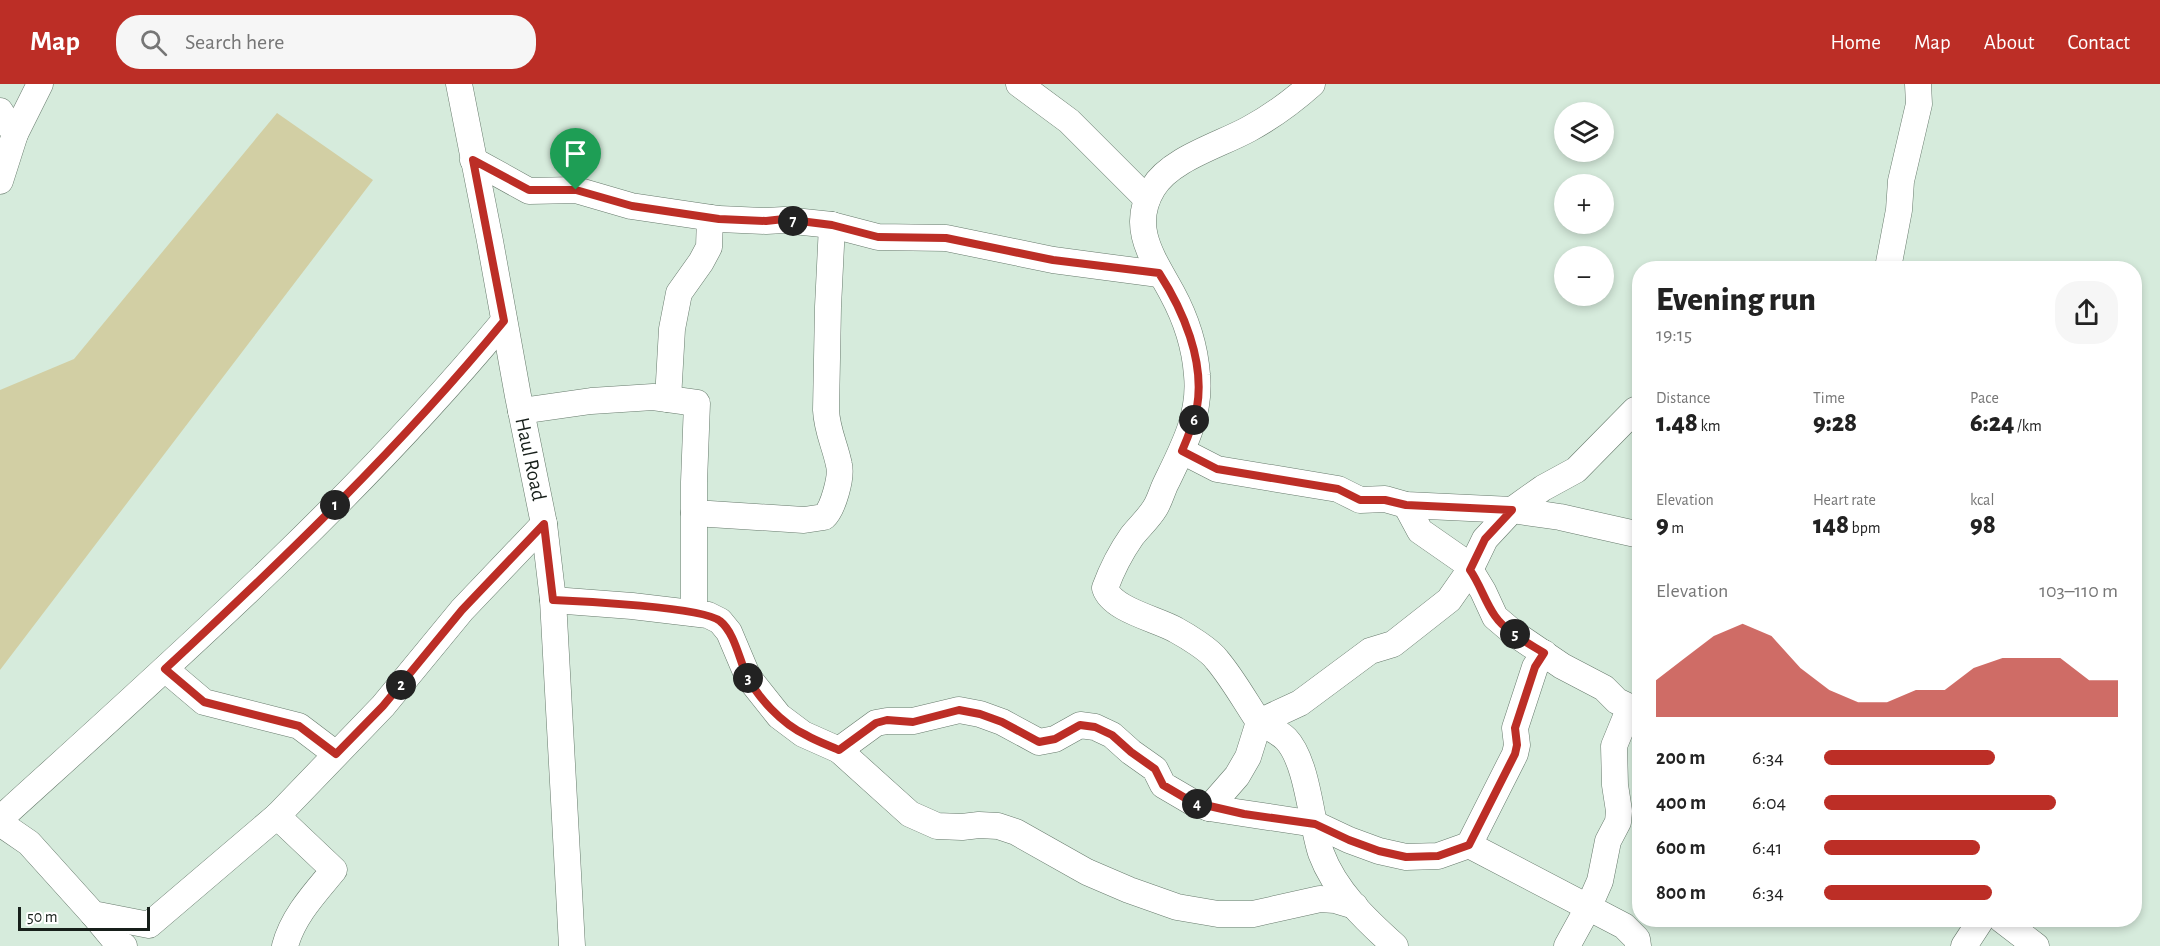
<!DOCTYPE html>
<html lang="en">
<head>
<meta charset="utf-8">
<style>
  body { margin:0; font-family:"Alegreya Sans",sans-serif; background:#f6f6f6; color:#222; height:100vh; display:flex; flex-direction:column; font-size:22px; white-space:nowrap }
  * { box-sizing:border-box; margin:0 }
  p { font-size:20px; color:#767676 }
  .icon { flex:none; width:33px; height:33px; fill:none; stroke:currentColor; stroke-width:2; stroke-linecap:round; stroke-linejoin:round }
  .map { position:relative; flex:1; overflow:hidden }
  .sheet { position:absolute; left:1632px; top:177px; width:510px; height:666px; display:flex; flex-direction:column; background:#fff; border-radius:24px; box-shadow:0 3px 9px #0003 }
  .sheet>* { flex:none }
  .fabs { position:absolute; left:1554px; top:18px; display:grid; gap:12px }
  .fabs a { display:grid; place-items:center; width:60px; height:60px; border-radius:50%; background:#fff; box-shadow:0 3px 9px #0003; font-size:30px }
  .scale { position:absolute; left:18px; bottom:15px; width:132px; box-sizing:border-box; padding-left:6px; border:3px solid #171f1a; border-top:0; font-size:16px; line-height:21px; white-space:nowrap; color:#171f1a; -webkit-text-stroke:4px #fff; paint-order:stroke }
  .pin { position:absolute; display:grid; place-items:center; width:51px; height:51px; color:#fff; margin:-62px -26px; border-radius:50% 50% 50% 0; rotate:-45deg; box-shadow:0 0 6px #0007 }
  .pin .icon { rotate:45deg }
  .km { position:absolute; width:30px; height:30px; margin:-15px; border-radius:50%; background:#222; color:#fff; font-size:16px; line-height:30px; text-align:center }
  .round { display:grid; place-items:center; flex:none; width:63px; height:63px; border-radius:24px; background:#f6f6f6 }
  .summary { display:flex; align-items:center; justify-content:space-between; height:102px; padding:0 24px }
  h1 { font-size:33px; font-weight:800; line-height:45px }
  .figures { display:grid; grid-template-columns:repeat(3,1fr); gap:9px; height:102px; padding:6px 24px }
  .figures div { display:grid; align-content:center }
  .figures b { font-size:26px; font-weight:800 }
  .figures small { font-size:16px; font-weight:400 }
  .figures p { font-size:16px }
  .chart { height:168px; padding:12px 24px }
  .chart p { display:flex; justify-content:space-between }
  .chart svg { width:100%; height:108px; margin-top:6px; fill:#bc2e26; opacity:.7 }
  ul { padding:0 24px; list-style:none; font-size:20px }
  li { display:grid; grid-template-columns:96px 72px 1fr; align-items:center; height:45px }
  li i { height:15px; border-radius:8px; background:#bc2e26 }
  header { display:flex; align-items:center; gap:36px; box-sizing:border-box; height:84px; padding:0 30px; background:#bc2e26; color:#fff }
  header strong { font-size:28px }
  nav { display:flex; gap:33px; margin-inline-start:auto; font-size:21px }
  .search { width:420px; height:54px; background:#f6f6f6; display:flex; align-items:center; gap:15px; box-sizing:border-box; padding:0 21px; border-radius:24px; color:#767676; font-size:22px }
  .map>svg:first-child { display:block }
  .green { fill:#d2cfa4 }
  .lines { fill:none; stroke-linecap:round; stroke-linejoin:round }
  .minor-casing { stroke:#677a6c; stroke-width:27 }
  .minor { stroke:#fff; stroke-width:26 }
  .route-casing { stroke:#fff; stroke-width:12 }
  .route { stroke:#bc2e26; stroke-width:8 }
  .labels { text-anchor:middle; stroke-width:4.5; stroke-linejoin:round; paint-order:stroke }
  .street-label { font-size:21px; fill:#171f1a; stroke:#fff }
</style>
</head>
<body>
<header>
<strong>Map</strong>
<div class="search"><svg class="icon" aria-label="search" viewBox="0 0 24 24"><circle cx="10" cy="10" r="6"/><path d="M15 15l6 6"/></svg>Search here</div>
<nav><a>Home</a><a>Map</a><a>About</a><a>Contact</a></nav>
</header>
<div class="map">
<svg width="2160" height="862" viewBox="0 0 2160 862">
  <rect width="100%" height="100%" fill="#d6ebdc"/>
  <path class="green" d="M 277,29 L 373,96 L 0,586 L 0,306 L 74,275 Z"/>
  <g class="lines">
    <defs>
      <g id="minor">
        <path d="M 459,0 L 490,157 L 518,312 L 544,440 L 553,516 L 572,862"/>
        <path d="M 1019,0 L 1069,37 L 1147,115"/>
        <path d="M 0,27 L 15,50"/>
        <path d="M 473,76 L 529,107 L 576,106 L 631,122 L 719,135 L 766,137 L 784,136 L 832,141 L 878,153 L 946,154 L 1053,176 L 1159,190"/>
        <path d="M 0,97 L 15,50 L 40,0"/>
        <path d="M 1888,184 L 1899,126 L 1901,97 L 1919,20 L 1918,0"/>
        <path d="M 668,315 L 672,245 L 679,209 L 701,178 L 709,163 L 710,134"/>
        <path d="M 521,327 L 591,317 L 653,313 L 697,319 L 694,398 L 694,529"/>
        <path d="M 1182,367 L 1217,385 L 1338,405 L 1360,416 L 1385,415 L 1406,421 L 1512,426 L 1560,433 L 1640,451"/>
        <path d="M 1406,421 L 1420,447 L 1466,479 L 1483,507 L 1495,533 L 1515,550 L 1562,582 L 1604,604 L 1617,617 L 1640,628"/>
        <path d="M 694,429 L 804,436 L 824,433 C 833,425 842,393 839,381 C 835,361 827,347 826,326 L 828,223 L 832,141"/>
        <path d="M 553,516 L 632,522 L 708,531 L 720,537 L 729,548 L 748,593 L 779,632 L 803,650 L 839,666 L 910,730 L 937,742 L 962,743 L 979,741 L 998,742 L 1016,748 L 1087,788 L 1129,806 L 1177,823 L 1218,830 L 1253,830 L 1320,815 L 1335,816 L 1355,822"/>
        <path d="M 1544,569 L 1535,583 L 1515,644 L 1517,661 L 1515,670 L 1469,761 L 1624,842 L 1637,855 L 1638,862"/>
        <path d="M 165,585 L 204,618 L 299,642 L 336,670"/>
        <path d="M 1259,638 L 1300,619 L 1370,567 L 1393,560 L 1449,516 L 1470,486 L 1485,455 L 1512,426 L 1543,404 L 1576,386 L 1635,326 L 1640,324"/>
        <path d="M 1259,638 C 1268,643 1279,648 1286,655 C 1308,678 1311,739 1321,769 C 1335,807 1366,836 1395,862"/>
        <path d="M 839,666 L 876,639 L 887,637 L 913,637 L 959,626 L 980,630 L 1002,638 L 1039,658 L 1055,655 L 1080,641 L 1095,643 L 1112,651 L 1131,668 L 1155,685 L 1163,701 L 1192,718 L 1209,724 L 1237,692 L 1248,673 L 1259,638 C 1245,617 1233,595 1217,576 C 1210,566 1187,552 1176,546 C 1157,535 1112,526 1105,504 C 1112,485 1120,469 1132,452 C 1139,443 1149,434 1155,424 C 1160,416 1162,407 1166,399 C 1183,364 1201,331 1197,291 C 1195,263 1185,233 1172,209 C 1153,174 1129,143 1153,104 C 1170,75 1220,61 1249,45 C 1271,33 1293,17 1312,0"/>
        <path d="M 1209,724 L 1315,740 L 1349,756 L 1379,767 L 1406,773 L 1438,772 L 1469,761"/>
        <path d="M 277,732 L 334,786 C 315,809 293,832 285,862"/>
        <path d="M 0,735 C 175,576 353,419 504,237"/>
        <path d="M 0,739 L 29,759 L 93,830 L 149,841 L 277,732 L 383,622 L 462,526 L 544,440"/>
        <path d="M 93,830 L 118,860 L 124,862"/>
        <path d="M 2002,836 L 2036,862"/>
        <path d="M 1567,862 L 1589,822 L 1600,797 L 1608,757 L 1618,738 L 1619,727 L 1615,701 L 1614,662 L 1630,623"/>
        <path d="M 1964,862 L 1981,836"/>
      </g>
    </defs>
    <use href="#minor" class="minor-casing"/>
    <use href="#minor" class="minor"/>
  </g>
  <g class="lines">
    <defs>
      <path id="route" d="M 473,76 L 529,106 L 576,106 L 632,122 L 719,135 L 766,137 L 784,135 L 832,141 L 878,153 L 946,154 L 1053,176 L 1159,189 C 1183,226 1205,277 1197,323 C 1194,338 1188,353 1182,367 L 1217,385 L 1338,405 L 1360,416 L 1385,416 L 1406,421 L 1512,426 L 1485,455 L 1470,486 C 1480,500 1485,518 1495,532 C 1506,548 1528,559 1544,569 L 1535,583 L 1515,644 L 1517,661 L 1515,670 L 1469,761 L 1438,772 L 1406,773 L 1379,767 L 1349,756 L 1315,740 L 1244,730 L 1192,718 L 1163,701 L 1155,685 L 1131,668 L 1112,651 L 1095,643 L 1080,641 L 1055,655 L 1039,658 L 1002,638 L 980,630 L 959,626 L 913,638 L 887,636 L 876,639 L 839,666 C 828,661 816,657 806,651 C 782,640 757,613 746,590 C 739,574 734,548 720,537 C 703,523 580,517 553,516 L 544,440 L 462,526 L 383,622 L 336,670 L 299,642 L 204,618 L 165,585 C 284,475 401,362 504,237 Z"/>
    </defs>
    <use href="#route" class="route-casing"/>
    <use href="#route" class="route"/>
  </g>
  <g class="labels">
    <g class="street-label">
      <text transform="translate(531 375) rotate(78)" y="7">Haul Road</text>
    </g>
  </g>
</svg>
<div class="fabs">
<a><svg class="icon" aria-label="layers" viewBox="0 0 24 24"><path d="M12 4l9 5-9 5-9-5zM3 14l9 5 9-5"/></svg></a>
<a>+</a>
<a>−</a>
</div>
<div class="scale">50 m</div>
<div class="pin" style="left:576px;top:106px;background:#1e9e55"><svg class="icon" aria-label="arrive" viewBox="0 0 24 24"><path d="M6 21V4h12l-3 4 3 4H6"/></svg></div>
<b class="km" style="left:335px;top:421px">1</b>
<b class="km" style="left:401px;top:601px">2</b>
<b class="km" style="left:748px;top:594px">3</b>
<b class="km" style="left:1197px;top:720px">4</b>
<b class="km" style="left:1515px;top:550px">5</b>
<b class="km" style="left:1194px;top:336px">6</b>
<b class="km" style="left:793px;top:137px">7</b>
<section class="sheet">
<div class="summary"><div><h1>Evening run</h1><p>19:15</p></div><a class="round"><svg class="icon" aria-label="share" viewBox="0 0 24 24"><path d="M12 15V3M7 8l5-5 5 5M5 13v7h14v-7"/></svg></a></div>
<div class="figures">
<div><p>Distance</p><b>1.48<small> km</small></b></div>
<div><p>Time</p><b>9:28</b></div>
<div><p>Pace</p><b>6:24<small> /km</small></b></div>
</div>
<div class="figures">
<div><p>Elevation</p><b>9<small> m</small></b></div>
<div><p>Heart rate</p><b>148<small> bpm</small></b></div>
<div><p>kcal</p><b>98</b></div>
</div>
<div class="chart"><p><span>Elevation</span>103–110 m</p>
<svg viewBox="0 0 160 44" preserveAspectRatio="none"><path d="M0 44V29L10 20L20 11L30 6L40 11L50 24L60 33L70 38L80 38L90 33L100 33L110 24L120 20L130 20L140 20L150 29L160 29V44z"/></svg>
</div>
<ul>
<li><b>200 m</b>6:34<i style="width:58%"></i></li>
<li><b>400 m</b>6:04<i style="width:79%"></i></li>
<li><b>600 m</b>6:41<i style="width:53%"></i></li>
<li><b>800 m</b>6:34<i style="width:57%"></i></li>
</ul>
</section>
</div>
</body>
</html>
